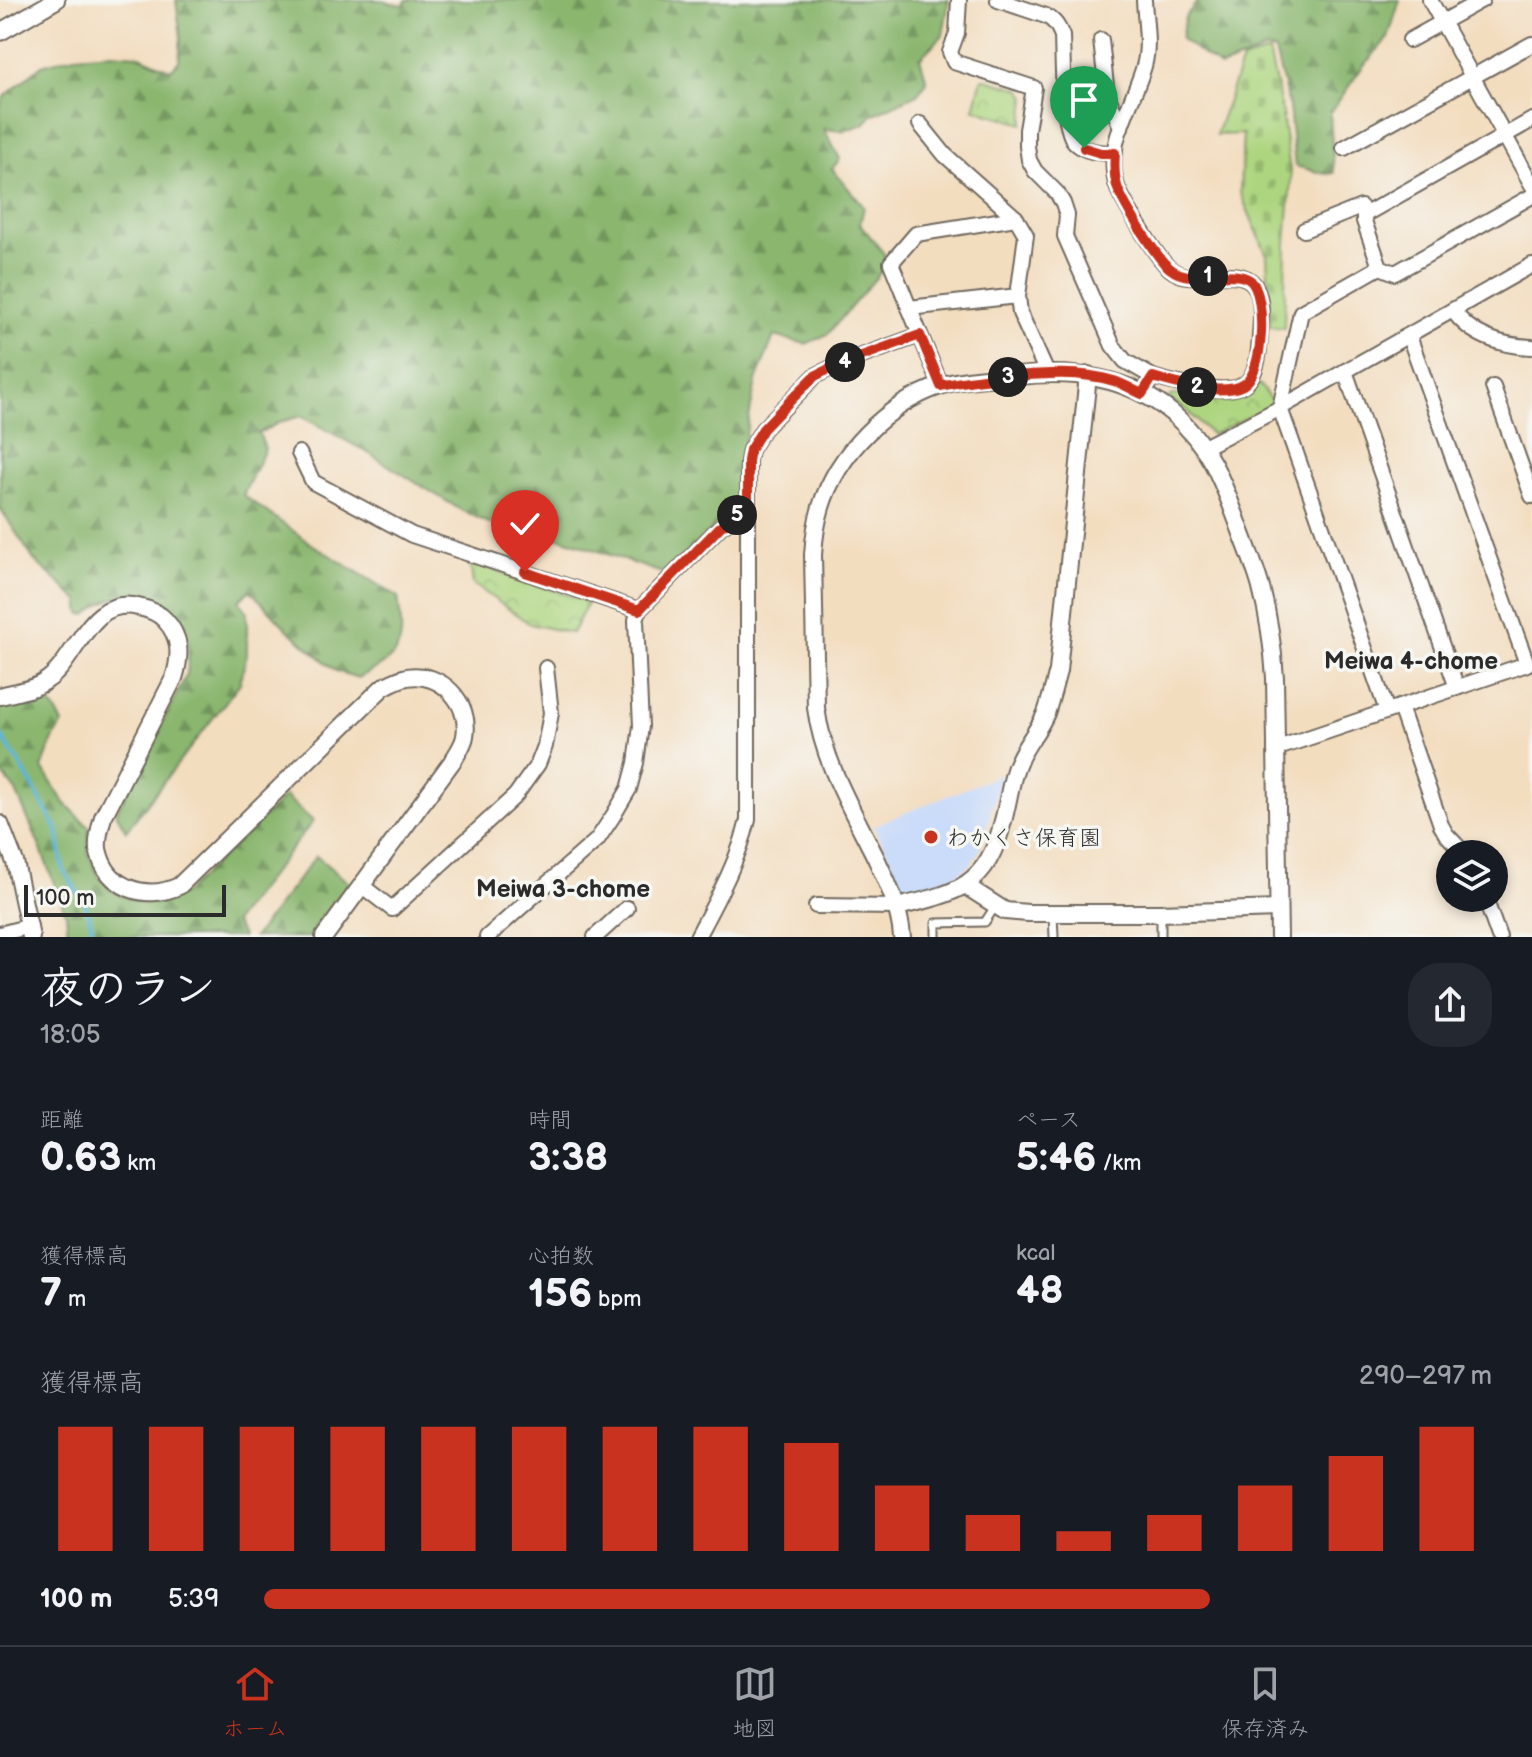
<!DOCTYPE html>
<html lang="ja">
<head>
<meta charset="utf-8">
<style>
  body { margin:0; font-family:"Balsamiq Sans","Klee One",sans-serif; background:#242831; color:#f1f3f6; height:100vh; display:flex; flex-direction:column; font-size:30px; white-space:nowrap }
  * { box-sizing:border-box; margin:0 }
  p { font-size:26px; color:#9ea1a6 }
  .icon { flex:none; width:44px; height:44px; fill:none; stroke:currentColor; stroke-width:2; stroke-linecap:round; stroke-linejoin:round }
  .map { position:relative; height:937px; overflow:hidden }
  .side { display:flex; flex-direction:column; background:#171b24; flex:1 }
  .side>* { flex:none }
  .fabs { position:absolute; left:1436px; top:840px; display:grid; gap:16px }
  .fabs a { display:grid; place-items:center; width:72px; height:72px; border-radius:50%; background:#171b24; box-shadow:0 4px 12px #0003; font-size:40px }
  .scale { position:absolute; left:24px; bottom:20px; width:202px; box-sizing:border-box; padding-left:8px; border:4px solid #2b2b2b; border-top:0; font-size:22px; line-height:28px; white-space:nowrap; color:#2b2b2b; -webkit-text-stroke:6px #f6f6f2; paint-order:stroke }
  .pin { position:absolute; display:grid; place-items:center; width:68px; height:68px; color:#fff; margin:-82px -34px; border-radius:50% 50% 50% 0; rotate:-45deg; box-shadow:0 0 8px #0007 }
  .pin .icon { rotate:45deg }
  .km { position:absolute; width:40px; height:40px; margin:-20px; border-radius:50%; background:#222; color:#fff; font-size:22px; line-height:40px; text-align:center }
  .round { display:grid; place-items:center; flex:none; width:84px; height:84px; border-radius:32px; background:#242831 }
  .head { display:flex; align-items:center; justify-content:space-between; height:136px; padding:0 40px }
  h1 { font-size:44px; font-weight:700; line-height:60px }
  .metrics { display:grid; grid-template-columns:repeat(3,1fr); gap:12px; height:136px; padding:8px 40px }
  .metrics div { display:grid; align-content:center }
  .metrics b { font-size:40px; font-weight:700 }
  .metrics small { font-size:22px; font-weight:400 }
  .metrics p { font-size:22px }
  .chart { height:224px; padding:16px 40px }
  .chart p { display:flex; justify-content:space-between }
  .chart svg { width:100%; height:144px; margin-top:8px; stroke:#c8321e; stroke-width:6 }
  ul { padding:0 40px; list-style:none; font-size:26px }
  li { display:grid; grid-template-columns:128px 96px 1fr; align-items:center; height:60px }
  li i { height:20px; border-radius:10px; background:#c8321e }
  .tab-bar { display:flex; justify-content:space-around; align-items:center; height:112px; border-top:2px solid #363941; background:#171b24; font-size:22px; color:#9ea1a6 }
  .tab-bar a { display:grid; justify-items:center; gap:4px }
  .tab-bar .current { color:#c8321e }
  .map>svg:first-child { display:block }
  .built { fill:#cadcf9 }
  .forest { fill:url(#forest-firs); stroke:#5a704c; stroke-width:2 }
  .cemetery { fill:url(#cemetery-stones); stroke:#6c8055; stroke-width:2 }
  .park { fill:url(#park-crowns); stroke:#6c8055; stroke-width:2 }
  .lines { fill:none; stroke-linecap:round; stroke-linejoin:round }
  .stream { stroke:#5bb5d8; stroke-width:4 }
  .service-casing { stroke:#71695f; stroke-width:11 }
  .minor-casing { stroke:#71695f; stroke-width:18 }
  .tertiary-casing { stroke:#71695f; stroke-width:20 }
  .service { stroke:#fff; stroke-width:7 }
  .minor { stroke:#fff; stroke-width:14 }
  .tertiary { stroke:#fff; stroke-width:16 }
  .route-casing { stroke:#fff; stroke-width:16 }
  .route { stroke:#c8321e; stroke-width:10 }
  .poi-dot { fill:#c8321e; stroke:#f6f6f2; stroke-width:3 }
  .labels { text-anchor:middle; stroke-width:7; stroke-linejoin:round; paint-order:stroke }
  .poi-label { font-size:22px; fill:#2b2b2b; stroke:#f6f6f2; text-anchor:start }
  .neighbourhood-label { font-size:24px; font-weight:bold; fill:#2b2b2b; stroke:#f6f6f2 }
</style>
</head>
<body>
<div class="map">
<svg width="1532" height="937" viewBox="0 0 1532 937">
  <defs>
    <pattern id="forest-firs" width="22" height="20" patternUnits="userSpaceOnUse" patternTransform="scale(2)"><rect width="22" height="20" fill="#8ab66e"/><path d="M5 1l3.5 6h-7zM16 11l3.5 6h-7z" fill="#71945b"/></pattern>
    <pattern id="cemetery-stones" width="16" height="16" patternUnits="userSpaceOnUse" patternTransform="scale(2)"><rect width="16" height="16" fill="#add57f"/><path d="M2 7V4a2 2 0 0 1 4 0v3zM10 15v-3a2 2 0 0 1 4 0v3z" fill="#95b76e"/></pattern>
    <pattern id="park-crowns" width="20" height="18" patternUnits="userSpaceOnUse" patternTransform="scale(2)"><rect width="20" height="18" fill="#add57f"/><path d="M2 6a3 3 0 1 1 6 0M12 15a3 3 0 1 1 6 0" fill="none" stroke="#95b76e"/></pattern>
  </defs>
  <rect width="100%" height="100%" fill="#f6f6f2"/>
  <filter id="ink" filterUnits="userSpaceOnUse"><feTurbulence type="fractalNoise" baseFrequency=".0125" numOctaves="2"/><feDisplacementMap in="SourceGraphic" scale="16" xChannelSelector="R" yChannelSelector="G"/><feConvolveMatrix kernelMatrix="1 2 1 2 8 2 1 2 1" color-interpolation-filters="sRGB"/></filter>
  <filter id="wash" filterUnits="userSpaceOnUse"><feTurbulence type="fractalNoise" baseFrequency=".006" numOctaves="4" result="noise"/><feDisplacementMap in="SourceGraphic" scale="32" xChannelSelector="R" yChannelSelector="G"/><feGaussianBlur stdDeviation="1.8" result="paint"/><feColorMatrix in="noise" values="0 0 0 0 0 0 0 0 0 0 0 0 0 0 0 0 0 1.4 0 .05"/><feComposite in="paint" operator="in"/></filter>
  <g filter="url(#wash)">
    <rect width="100%" height="100%" fill="#f3ddbf"/>
    <path class="built" d="M 1002,774 L 981,848 L 972,863 L 959,873 L 935,885 L 906,890 L 873,826 Z"/>
    <g class="forest">
      <path d="M 176,0 L 382,0 L 390,3 L 404,5 L 406,0 L 949,0 L 943,35 L 920,58 L 927,82 L 917,94 L 872,115 L 864,124 L 843,131 L 824,129 L 840,159 L 832,169 L 864,207 L 860,224 L 885,255 L 886,266 L 828,334 L 806,344 L 774,336 L 756,381 L 742,455 L 741,501 L 665,574 L 561,538 L 519,537 L 461,510 L 360,448 L 301,416 L 280,422 L 259,433 L 265,449 L 243,495 L 310,543 L 398,597 C 405,647 404,655 358,678 L 336,671 L 289,631 L 250,590 L 239,601 L 247,612 L 247,653 L 240,683 L 126,831 L 116,813 L 187,674 C 189,661 190,648 186,636 C 183,627 177,621 171,615 C 147,589 111,591 87,615 L 81,614 L 79,601 L 34,560 L 0,508 L 0,107 L 4,97 L 42,65 L 75,56 L 110,53 L 138,55 L 171,70 L 179,61 L 181,37 Z"/>
      <path d="M 1199,0 L 1400,0 L 1388,38 L 1364,65 L 1330,113 L 1334,173 L 1326,174 L 1295,166 L 1289,106 L 1275,51 L 1266,49 L 1221,67 L 1181,39 L 1185,17 Z"/>
      <path d="M 40,697 L 54,708 L 63,724 L 53,739 L 42,768 L 64,802 L 89,827 L 88,853 L 98,875 L 108,888 L 120,895 L 142,903 L 161,903 L 186,892 L 285,796 L 313,821 L 234,922 L 243,937 L 68,937 L 66,914 L 40,847 L 16,791 L 0,771 L 0,706 Z"/>
      <path d="M 316,856 L 349,883 L 316,925 L 309,937 L 254,937 Z"/>
    </g>
    <path class="cemetery" d="M 1269,52 L 1281,107 L 1291,178 L 1286,243 L 1284,328 L 1270,327 L 1267,255 L 1240,192 L 1243,134 L 1216,135 L 1242,60 Z"/>
    <g class="park">
      <path d="M 982,78 L 1021,89 L 1026,97 L 1023,124 L 974,109 Z"/>
      <path d="M 1259,384 L 1274,404 L 1212,435 L 1184,408 L 1168,398 L 1172,395 L 1232,402 Z"/>
      <path d="M 470,562 L 588,602 L 572,633 L 530,624 L 473,584 Z"/>
    </g>
    <g class="lines">
      <path class="stream" d="M 0,733 L 23,769 L 57,829 L 63,869 L 86,905 L 93,930 L 91,937"/>
    </g>
  </g>
  <g filter="url(#ink)">
    <g class="lines">
      <defs>
        <g id="service">
          <path d="M 1053,914 L 1054,937"/>
          <path d="M 1161,915 L 1161,937"/>
          <path d="M 936,937 L 936,923 L 985,922 L 996,905"/>
        </g>
        <g id="minor">
          <path d="M 959,0 L 957,33 L 950,52 L 954,62 L 1034,88 L 1027,130 L 1027,146 L 1029,160 L 1035,171 L 1057,193 L 1063,203 L 1067,215 L 1065,236 L 1113,346 L 1125,361 L 1153,377"/>
          <path d="M 998,0 L 1046,16 C 1055,21 1058,26 1062,36 C 1063,57 1062,127 1074,141 C 1083,152 1101,153 1115,153"/>
          <path d="M 1430,0 L 1532,185"/>
          <path d="M 1101,40 L 1107,95 L 1121,127"/>
          <path d="M 1410,40 L 1482,0"/>
          <path d="M 1532,120 L 1364,215 L 1364,221 L 1380,267 L 1395,273 L 1532,196"/>
          <path d="M 920,124 L 945,155 L 1016,218"/>
          <path d="M 1344,148 L 1532,44"/>
          <path d="M 1304,230 L 1361,207 L 1364,215"/>
          <path d="M 1380,267 L 1301,312 L 1280,408 L 1387,711"/>
          <path d="M 909,308 L 1018,296"/>
          <path d="M 1453,310 C 1470,336 1502,346 1532,347"/>
          <path d="M 1345,371 L 1457,688"/>
          <path d="M 941,386 L 891,263 L 916,234 L 1016,218 L 1026,235 L 1018,296 L 1020,313 L 1047,373"/>
          <path d="M 1493,387 L 1532,496"/>
          <path d="M 1142,394 L 1153,377 C 1173,383 1231,398 1247,382 C 1258,371 1259,351 1260,336 C 1261,321 1263,302 1256,288 C 1244,264 1204,282 1182,275 C 1177,274 1170,269 1167,266 C 1156,256 1124,203 1118,189 C 1102,147 1133,105 1144,66 C 1150,45 1145,22 1144,0"/>
          <path d="M 1204,447 L 1280,408 L 1532,265"/>
          <path d="M 299,453 L 313,482 L 412,535 L 639,610"/>
          <path d="M 1400,707 L 1441,825 L 1446,834 L 1465,854"/>
          <path d="M 1275,749 L 1527,664 L 1409,336"/>
          <path d="M 361,885 L 392,909 L 515,796 L 538,764 L 545,746 L 551,713 L 546,668"/>
          <path d="M 1485,898 L 1499,937"/>
          <path d="M 816,906 L 897,907"/>
          <path d="M 0,934 L 30,926"/>
          <path d="M 487,937 L 597,840 L 613,816 L 629,789 L 636,763 L 641,726 L 636,620 L 639,610 L 720,527 L 748,507"/>
          <path d="M 595,937 L 627,908"/>
          <path d="M 697,937 C 717,899 738,862 748,820 L 748,461 L 750,450 L 763,429 L 815,376 L 837,365 L 920,335"/>
        </g>
        <g id="tertiary">
          <path d="M 0,32 L 56,0"/>
          <path d="M 0,696 C 15,692 34,690 47,680 C 78,659 89,595 138,607 C 148,609 158,612 165,620 C 181,637 181,656 174,678 L 103,817 C 100,827 97,839 98,849 C 106,889 146,901 179,886 L 383,687 C 391,683 398,679 407,677 C 441,671 471,703 465,736 C 464,744 458,752 454,759 L 324,937"/>
          <path d="M 0,824 L 15,862 L 31,937"/>
          <path d="M 966,886 L 1005,911 L 1028,913 L 1160,913 L 1278,909"/>
          <path d="M 897,907 C 957,893 987,887 1003,821 C 1008,804 1010,784 1016,767 C 1023,747 1038,732 1046,713 C 1051,699 1054,685 1058,671 L 1088,375"/>
          <path d="M 902,937 C 900,908 887,882 875,856 C 851,808 823,761 816,708 L 813,555 C 814,538 816,523 821,507 C 837,454 887,404 940,386 C 964,378 992,378 1018,376 C 1073,370 1127,376 1172,413 C 1211,446 1224,485 1241,531 C 1248,550 1256,569 1261,588 C 1269,618 1273,647 1275,678 L 1279,937"/>
        </g>
      </defs>
      <use href="#service" class="service-casing"/>
      <use href="#minor" class="minor-casing"/>
      <use href="#tertiary" class="tertiary-casing"/>
      <use href="#service" class="service"/>
      <use href="#minor" class="minor"/>
      <use href="#tertiary" class="tertiary"/>
    </g>
  </g>
  <g class="lines" filter="url(#ink)">
    <defs>
      <path id="route" d="M 525,572 L 639,610 L 720,527 L 748,507 L 748,461 L 750,450 L 763,429 L 787,404 L 815,376 L 837,365 L 920,335 L 941,386 C 961,381 982,379 1003,377 C 1040,374 1077,370 1114,381 C 1124,384 1133,390 1142,394 L 1153,377 C 1175,384 1222,396 1243,385 C 1264,374 1267,297 1251,281 C 1238,269 1202,280 1184,275 C 1177,274 1169,268 1164,263 C 1152,249 1125,207 1118,189 C 1114,178 1114,165 1115,153 L 1101,153 L 1084,148"/>
    </defs>
    <use href="#route" class="route-casing"/>
    <use href="#route" class="route"/>
  </g>
  <circle class="poi-dot" cx="931" cy="837" r="8"/>
  <g class="labels">
    <g class="poi-label">
      <text x="947" y="845">わかくさ保育園</text>
    </g>
    <g class="neighbourhood-label">
      <text x="1411" y="669">Meiwa 4-chome</text>
      <text x="563" y="897">Meiwa 3-chome</text>
    </g>
  </g>
</svg>
<div class="fabs">
<a><svg class="icon" aria-label="layers" viewBox="0 0 24 24"><path d="M12 4l9 5-9 5-9-5zM3 14l9 5 9-5"/></svg></a>
</div>
<div class="scale">100 m</div>
<div class="pin" style="left:1084px;top:148px;background:#1e9e55"><svg class="icon" aria-label="arrive" viewBox="0 0 24 24"><path d="M6 21V4h12l-3 4 3 4H6"/></svg></div>
<div class="pin" style="left:525px;top:572px;background:#d93025"><svg class="icon" aria-label="check" viewBox="0 0 24 24"><path d="M5 12l5 5 9-10"/></svg></div>
<b class="km" style="left:1208px;top:276px">1</b>
<b class="km" style="left:1197px;top:387px">2</b>
<b class="km" style="left:1008px;top:377px">3</b>
<b class="km" style="left:845px;top:362px">4</b>
<b class="km" style="left:737px;top:515px">5</b>
</div>
<section class="side">
<div class="head"><div><h1>夜のラン</h1><p>18:05</p></div><a class="round"><svg class="icon" aria-label="share" viewBox="0 0 24 24"><path d="M12 15V3M7 8l5-5 5 5M5 13v7h14v-7"/></svg></a></div>
<div class="metrics">
<div><p>距離</p><b>0.63<small> km</small></b></div>
<div><p>時間</p><b>3:38</b></div>
<div><p>ペース</p><b>5:46<small> /km</small></b></div>
</div>
<div class="metrics">
<div><p>獲得標高</p><b>7<small> m</small></b></div>
<div><p>心拍数</p><b>156<small> bpm</small></b></div>
<div><p>kcal</p><b>48</b></div>
</div>
<div class="chart"><p><span>獲得標高</span>290–297 m</p>
<svg viewBox="0 0 160 44" preserveAspectRatio="none"><path d="M5 44V6M15 44V6M25 44V6M35 44V6M45 44V6M55 44V6M65 44V6M75 44V6M85 44V11M95 44V24M105 44V33M115 44V38M125 44V33M135 44V24M145 44V15M155 44V6"/></svg>
</div>
<ul>
<li><b>100 m</b>5:39<i style="width:77%"></i></li>
</ul>
</section>
<nav class="tab-bar">
<a class="current"><svg class="icon" aria-label="home" viewBox="0 0 24 24"><path d="M3 11l9-7 9 7M6 9v11h12V9"/></svg>ホーム</a>
<a><svg class="icon" aria-label="map" viewBox="0 0 24 24"><path d="M3 6l6-2 6 2 6-2v14l-6 2-6-2-6 2zM9 4v14M15 6v14"/></svg>地図</a>
<a><svg class="icon" aria-label="saved" viewBox="0 0 24 24"><path d="M7 4h10v16l-5-4-5 4z"/></svg>保存済み</a>
</nav>
</body>
</html>
